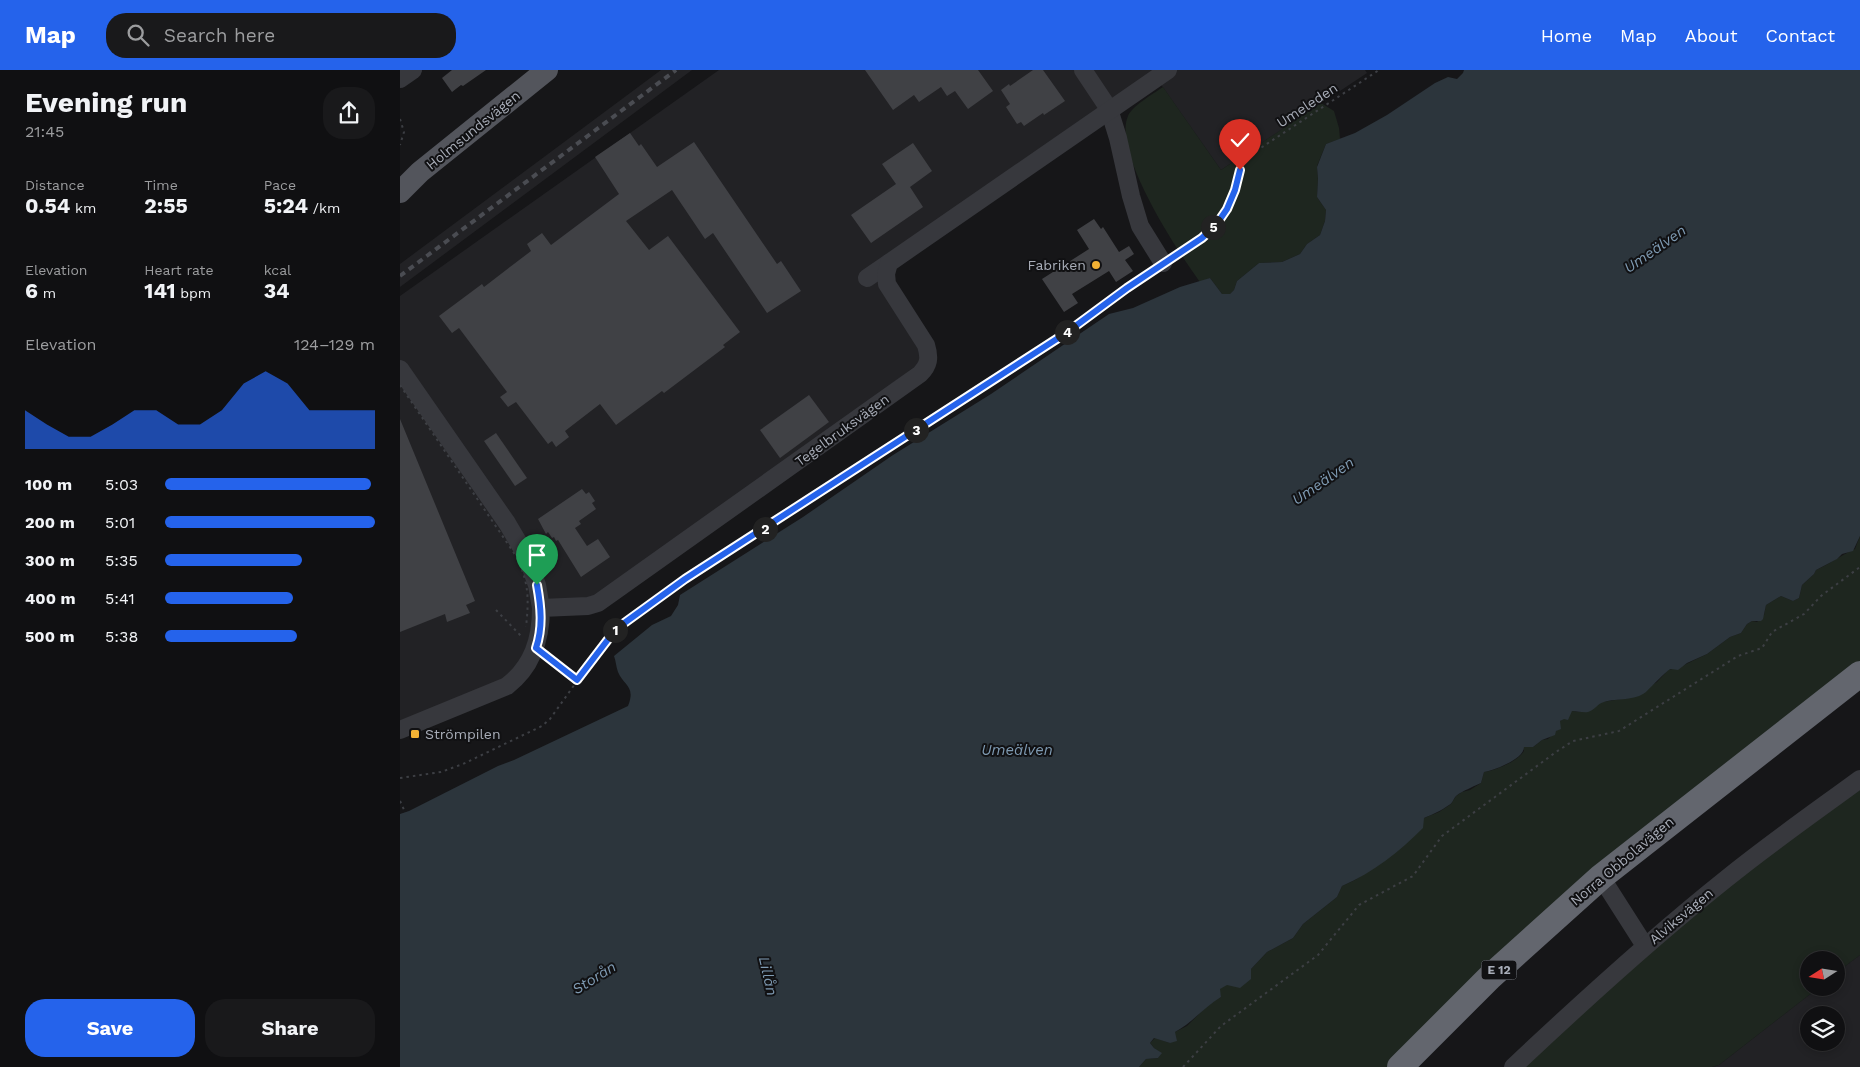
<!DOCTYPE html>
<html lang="en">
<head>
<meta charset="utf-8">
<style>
  body { margin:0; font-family:"Work Sans",sans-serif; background:#19191b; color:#f1f3f6; height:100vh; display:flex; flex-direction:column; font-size:19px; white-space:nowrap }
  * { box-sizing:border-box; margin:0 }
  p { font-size:16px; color:#9c9d9f }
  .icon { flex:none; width:28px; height:28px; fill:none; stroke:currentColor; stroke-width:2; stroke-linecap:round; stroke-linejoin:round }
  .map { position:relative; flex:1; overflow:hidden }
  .drawer { display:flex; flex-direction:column; background:#101012; width:400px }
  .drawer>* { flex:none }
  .needle { width:32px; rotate:258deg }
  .fabs { position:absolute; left:1400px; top:881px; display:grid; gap:10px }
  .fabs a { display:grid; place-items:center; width:45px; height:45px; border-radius:50%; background:#101012; box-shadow:0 2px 8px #0003,0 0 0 1px #303032; font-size:25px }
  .pin { position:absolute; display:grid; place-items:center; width:42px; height:42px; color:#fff; margin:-51px -21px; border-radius:50% 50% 50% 0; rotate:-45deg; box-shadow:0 0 5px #0007 }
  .pin .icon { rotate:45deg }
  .km { position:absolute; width:25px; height:25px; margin:-12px; border-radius:50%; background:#222; color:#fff; font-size:14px; line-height:25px; text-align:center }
  .round { display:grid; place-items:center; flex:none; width:52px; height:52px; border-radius:20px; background:#19191b }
  .head { display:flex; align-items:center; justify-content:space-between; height:85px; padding:0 25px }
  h1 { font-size:28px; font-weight:700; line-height:38px }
  .stats { display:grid; grid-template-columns:repeat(3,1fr); gap:8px; height:85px; padding:5px 25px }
  .stats div { display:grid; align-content:center }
  .stats b { font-size:21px; font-weight:700 }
  .stats small { font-size:14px; font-weight:400 }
  .stats p { font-size:14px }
  .chart { height:140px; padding:10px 25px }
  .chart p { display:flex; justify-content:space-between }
  .chart svg { width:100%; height:90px; margin-top:5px; fill:#2563eb; opacity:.7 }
  .button { display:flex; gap:10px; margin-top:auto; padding:10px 25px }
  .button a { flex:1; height:58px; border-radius:20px; background:#2563eb; color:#fff; font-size:20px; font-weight:700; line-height:58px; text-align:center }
  .button a+a { background:#19191b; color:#f1f3f6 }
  ul { padding:0 25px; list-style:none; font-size:16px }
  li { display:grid; grid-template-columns:80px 60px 1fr; align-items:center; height:38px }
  li i { height:12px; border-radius:6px; background:#2563eb }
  header { display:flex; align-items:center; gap:30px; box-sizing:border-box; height:70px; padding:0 25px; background:#2563eb; color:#fff }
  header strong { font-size:24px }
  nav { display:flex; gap:28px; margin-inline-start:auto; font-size:18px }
  .search { width:350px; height:45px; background:#19191b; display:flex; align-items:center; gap:12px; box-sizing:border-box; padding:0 18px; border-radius:20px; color:#9c9d9f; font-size:19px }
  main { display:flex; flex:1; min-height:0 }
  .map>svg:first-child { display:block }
  .built { fill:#222225; fill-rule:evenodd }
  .green { fill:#1e261f }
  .water { fill:#2c353c }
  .building { fill:#404145 }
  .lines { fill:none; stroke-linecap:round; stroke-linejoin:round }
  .path { stroke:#3d3f44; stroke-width:2; stroke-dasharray:2.5 4; stroke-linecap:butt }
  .minor { stroke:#37383d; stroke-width:18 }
  .major { stroke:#53555c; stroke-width:22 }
  .highway { stroke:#63666e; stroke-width:26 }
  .rail { stroke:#4a4c52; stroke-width:4; stroke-dasharray:6 5; stroke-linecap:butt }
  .path-bridge { stroke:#3d3f44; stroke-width:2; stroke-dasharray:2.5 4; stroke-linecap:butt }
  .route-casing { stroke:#fff; stroke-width:10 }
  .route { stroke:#2563eb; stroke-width:6 }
  .poi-dot { fill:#f2b134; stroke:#111113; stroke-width:2 }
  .labels { text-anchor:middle; stroke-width:4; stroke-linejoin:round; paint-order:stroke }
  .shield { fill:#111113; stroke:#7b7e86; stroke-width:1 }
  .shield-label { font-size:12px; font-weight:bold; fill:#a8adb8 }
  .street-label { font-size:14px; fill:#a8adb8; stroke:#111113 }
  .poi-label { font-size:14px; fill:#a8adb8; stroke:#111113; text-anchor:end }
  .water-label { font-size:15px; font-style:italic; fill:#7f9bb3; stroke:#111113 }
</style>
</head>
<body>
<header>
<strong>Map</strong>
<div class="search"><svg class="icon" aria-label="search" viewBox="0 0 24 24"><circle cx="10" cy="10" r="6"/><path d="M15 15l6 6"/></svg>Search here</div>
<nav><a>Home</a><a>Map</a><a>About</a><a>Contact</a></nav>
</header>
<main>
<section class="drawer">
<div class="head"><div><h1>Evening run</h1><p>21:45</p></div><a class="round"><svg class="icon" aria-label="share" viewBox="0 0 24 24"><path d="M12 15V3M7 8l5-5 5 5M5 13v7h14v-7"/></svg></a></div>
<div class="stats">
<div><p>Distance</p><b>0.54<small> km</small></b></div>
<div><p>Time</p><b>2:55</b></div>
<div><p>Pace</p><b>5:24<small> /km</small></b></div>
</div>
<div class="stats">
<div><p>Elevation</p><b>6<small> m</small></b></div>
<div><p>Heart rate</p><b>141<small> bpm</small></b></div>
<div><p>kcal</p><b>34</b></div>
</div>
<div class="chart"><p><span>Elevation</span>124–129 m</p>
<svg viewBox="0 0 160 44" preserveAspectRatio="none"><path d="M0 44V25L10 32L20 38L30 38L40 32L50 25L60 25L70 32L80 32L90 25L100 12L110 6L120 12L130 25L140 25L150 25L160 25V44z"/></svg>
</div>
<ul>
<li><b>100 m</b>5:03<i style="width:98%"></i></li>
<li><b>200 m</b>5:01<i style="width:100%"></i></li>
<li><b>300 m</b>5:35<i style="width:65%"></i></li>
<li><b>400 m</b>5:41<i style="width:61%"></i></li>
<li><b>500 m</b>5:38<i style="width:63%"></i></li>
</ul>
<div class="button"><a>Save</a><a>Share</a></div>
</section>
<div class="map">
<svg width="1460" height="997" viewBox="0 0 1460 997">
  <rect width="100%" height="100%" fill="#161618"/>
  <g class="built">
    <path d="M 261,0 L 292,0 L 0,217 L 0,194 Z"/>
    <path d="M 319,0 L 965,0 L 967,3 L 821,100 L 755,6 L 486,204 L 529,286 L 207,527 L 141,538 L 122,601 L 0,660 L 0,226 Z"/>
    <path d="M 1460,885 L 1460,997 L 1312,997 L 1319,995 L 1418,918 L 1436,918 L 1436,903 ZM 1409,945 L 1436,945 L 1436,972 L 1409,972 Z"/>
  </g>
  <g class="green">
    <path d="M 763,17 L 821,100 L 921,33 L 934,41 L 939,58 L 940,69 L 926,74 L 917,96 L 918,109 L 917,127 L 926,140 L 925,151 L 920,165 L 907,174 L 900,184 L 882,192 L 859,193 L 837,211 L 834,220 L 830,224 L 822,224 L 810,208 L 800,212 C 778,182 712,82 728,46 C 732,36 753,24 763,17 Z"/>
    <path d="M 1460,466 L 1460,604 L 1432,625 L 1000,997 L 739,997 L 746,989 L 758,988 L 761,983 L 754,978 L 750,973 L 755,968 L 770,973 L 775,962 L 787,956 L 810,933 L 821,927 L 819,919 L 851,899 L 867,882 L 893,868 L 903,854 L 937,827 L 942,816 L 955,810 L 973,798 L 1024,748 L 1039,742 L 1051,734 L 1056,726 L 1062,722 L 1070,720 L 1081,713 L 1084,702 C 1096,700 1117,692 1124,681 L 1123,677 L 1133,677 L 1142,670 L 1148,669 L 1158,659 L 1160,651 L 1172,641 L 1182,642 L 1202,632 L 1228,628 L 1257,612 L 1268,600 L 1280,597 L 1307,584 L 1330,567 L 1341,563 L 1347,554 L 1352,551 L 1357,552 L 1364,545 L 1366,535 L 1381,526 L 1393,531 L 1399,528 L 1402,515 L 1414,504 L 1416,500 C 1430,494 1441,485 1455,479 Z"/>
    <path d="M 1460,709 L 1460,885 L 1436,903 L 1436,890 L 1409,890 L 1409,918 L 1418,918 L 1319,995 L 1312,997 L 1113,997 L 1180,934 Z"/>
  </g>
  <path class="water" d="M 1064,0 L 1460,0 L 1460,466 L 1453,481 L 1442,484 L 1437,489 L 1416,500 L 1414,504 L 1402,515 L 1399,528 L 1393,531 L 1381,526 L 1366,535 L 1363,549 L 1361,551 L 1352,551 L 1347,554 L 1341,563 L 1330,567 L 1307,584 L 1287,593 L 1278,600 C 1276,600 1274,599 1271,599 C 1269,598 1249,619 1246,622 C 1235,631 1217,628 1204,632 C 1198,633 1195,640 1188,642 C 1183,643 1178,641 1172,641 L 1168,650 L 1164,649 L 1160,651 L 1161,659 L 1156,661 L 1155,665 L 1142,670 L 1133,677 L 1124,677 C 1124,689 1095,700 1084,702 L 1081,713 C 1076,715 1059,723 1056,726 C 1053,729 1053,733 1049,735 C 1041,741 1033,744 1024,748 L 1023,758 C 999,782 974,802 942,816 L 937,827 L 903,854 L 893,868 L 867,882 L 851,899 L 851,909 L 840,918 L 827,915 L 820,919 L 821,927 C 804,937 792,953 775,962 L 777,971 L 770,973 L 754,968 L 750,973 L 754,978 L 762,983 L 758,988 L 746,989 L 739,997 L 0,997 L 0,744 L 9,741 L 98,696 L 114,690 L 228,636 C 236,616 224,616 218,602 C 216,597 216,591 214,586 L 252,555 L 271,546 L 278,535 L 280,525 L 403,447 L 493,385 L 591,324 L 709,244 L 733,238 L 780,217 L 810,208 L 822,224 L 830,224 L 834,220 L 837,211 L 859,193 L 882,192 L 900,184 L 907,174 L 920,165 L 925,151 L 926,140 L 917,127 L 918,109 L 917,97 L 926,74 L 955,63 L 987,45 L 1035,13 L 1048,7 L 1057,9 L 1063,3 Z"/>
  <g class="building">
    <path d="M 52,0 L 86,0 L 63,16 L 61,15 L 52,22 L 42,8 Z"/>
    <path d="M 465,0 L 578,0 L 593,21 L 568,39 L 555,21 L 547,26 L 541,17 L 519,32 L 514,25 L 493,40 Z"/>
    <path d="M 633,0 L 643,0 L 665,31 L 644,45 L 643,43 L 624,56 L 621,52 L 617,54 L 606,37 L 610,34 L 601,20 L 609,14 L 610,16 Z"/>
    <path d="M 230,63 L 239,76 L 241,74 L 257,97 L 294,72 L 377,194 L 381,191 L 401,221 L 367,243 L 313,163 L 305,169 L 272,120 L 226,151 L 249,180 L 268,166 L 340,262 L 323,275 L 325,277 L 264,323 L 262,321 L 216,355 L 200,334 L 165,361 L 169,367 L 156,377 L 152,371 L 148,374 L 116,332 L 108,337 L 100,327 L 107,322 L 59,258 L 52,263 L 39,246 L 82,214 L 84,217 L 131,181 L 127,174 L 142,163 L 151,175 L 219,124 L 195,87 Z"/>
    <path d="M 513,73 L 532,101 L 510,117 L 523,137 L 471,173 L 451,145 L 496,114 L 482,94 Z"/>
    <path d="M 694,149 L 701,159 L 703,157 L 719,182 L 729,176 L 734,184 L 725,190 L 733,201 L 716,212 L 709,201 L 672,224 L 678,233 L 664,242 L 642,209 L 689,179 L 677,160 Z"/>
    <path d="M 409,325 L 429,352 L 380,388 L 360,360 Z"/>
    <path d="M 0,349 L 75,531 L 66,535 L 70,543 L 47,552 L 45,544 L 0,562 Z"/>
    <path d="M 96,363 L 127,408 L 115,416 L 84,371 Z"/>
    <path d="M 182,419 L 186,424 L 189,422 L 195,431 L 192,433 L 196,439 L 179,451 L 181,454 L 175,458 L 187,476 L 198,469 L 210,487 L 181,507 L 158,470 L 156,471 L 154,467 L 152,468 L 148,462 L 146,464 L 138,449 Z"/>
  </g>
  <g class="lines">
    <g class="path">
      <path d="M 0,49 L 4,62 L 0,75"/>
      <path d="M 775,185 C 803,167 823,154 835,120 C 839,108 841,98 847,87 L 979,0"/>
      <path d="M 96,540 L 122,567"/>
      <path d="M 147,588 L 177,610"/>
      <path d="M 0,708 L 41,702 L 63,694 L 142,656 L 150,649 L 202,576 L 216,559 L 285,509 L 666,263 L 750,202"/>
      <path d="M 0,731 L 5,742"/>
      <path d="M 783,997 L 821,956 L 918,885 L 959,835 L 1013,806 L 1042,766 L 1156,682 L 1173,671 L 1219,661 L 1338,586 L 1362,578 L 1372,562 L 1404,544 L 1421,526 L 1460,497"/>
    </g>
    <g class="minor">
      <path d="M 683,0 L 709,39 L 718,68 L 731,126 L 740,156 L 763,193"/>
      <path d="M 0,9 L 13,0"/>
      <path d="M 467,208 L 489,193"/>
      <path d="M 0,299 L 107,453 L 127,487 L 137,515 L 141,538"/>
      <path d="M 0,660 L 107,616 C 133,596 141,569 141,538 L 188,536 L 198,533 L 520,304 C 529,295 530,288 526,275 L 487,214 L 486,204 L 489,193 L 768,0"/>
      <path d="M 1201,807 L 1245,876"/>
      <path d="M 1113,997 C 1182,932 1252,868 1326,809 C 1369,774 1415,742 1460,709"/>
    </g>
    <path class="major" d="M 0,122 L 20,102 L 147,0"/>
    <path class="highway" d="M 1000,997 L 1090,907 L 1201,807 L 1460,604"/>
    <path class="rail" d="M 0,206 L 276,0"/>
    <path class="path-bridge" d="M 0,315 L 116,486 C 129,512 129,529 126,557"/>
  </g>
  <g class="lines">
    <defs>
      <path id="route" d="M 137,515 C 141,537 143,557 136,578 L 177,610 L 216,559 L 285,509 L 666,263 L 727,218 L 802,168 L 816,155 L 827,139 L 835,120 L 840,100"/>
    </defs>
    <use href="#route" class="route-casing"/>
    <use href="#route" class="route"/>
  </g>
  <g class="poi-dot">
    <circle cx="696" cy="195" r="5"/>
    <rect x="10" y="659" width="10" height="10" rx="2.5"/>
  </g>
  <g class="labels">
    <rect class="shield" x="1081.5" y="890.5" width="35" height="19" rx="4"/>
    <g class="shield-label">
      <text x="1099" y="904">E 12</text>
    </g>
    <g class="street-label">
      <text transform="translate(907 35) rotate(-33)" y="5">Umeleden</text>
      <text transform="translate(73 60) rotate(-39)" y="5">Holmsundsvägen</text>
      <text transform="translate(442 360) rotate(-36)" y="5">Tegelbruksvägen</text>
      <text transform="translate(1222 791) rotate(-40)" y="5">Norra Obbolavägen</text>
      <text transform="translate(1281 846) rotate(-40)" y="5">Alviksvägen</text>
    </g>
    <g class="poi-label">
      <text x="686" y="200">Fabriken</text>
      <text x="25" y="669" text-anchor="start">Strömpilen</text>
    </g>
    <g class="water-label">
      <text transform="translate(1255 179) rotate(-35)" y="5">Umeälven</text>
      <text transform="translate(923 411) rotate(-35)" y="5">Umeälven</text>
      <text x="617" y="685">Umeälven</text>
      <text transform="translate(368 906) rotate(77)" y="5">Lillån</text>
      <text transform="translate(194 908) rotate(-32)" y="5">Storån</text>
    </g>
  </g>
</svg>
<div class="fabs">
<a><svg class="needle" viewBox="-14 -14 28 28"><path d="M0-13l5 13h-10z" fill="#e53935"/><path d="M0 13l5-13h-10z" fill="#9c9d9f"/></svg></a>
<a><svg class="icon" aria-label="layers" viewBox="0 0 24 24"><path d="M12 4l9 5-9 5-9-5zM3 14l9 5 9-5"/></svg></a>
</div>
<div class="pin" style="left:137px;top:515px;background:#1e9e55"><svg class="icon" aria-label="arrive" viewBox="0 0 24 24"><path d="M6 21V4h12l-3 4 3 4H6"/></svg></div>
<div class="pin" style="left:840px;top:100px;background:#d93025"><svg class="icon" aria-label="check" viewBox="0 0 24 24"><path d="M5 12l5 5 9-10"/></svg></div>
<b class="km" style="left:215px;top:560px">1</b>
<b class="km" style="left:365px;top:459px">2</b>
<b class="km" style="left:516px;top:360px">3</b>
<b class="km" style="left:667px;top:262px">4</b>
<b class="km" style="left:813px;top:157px">5</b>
</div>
</main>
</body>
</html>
